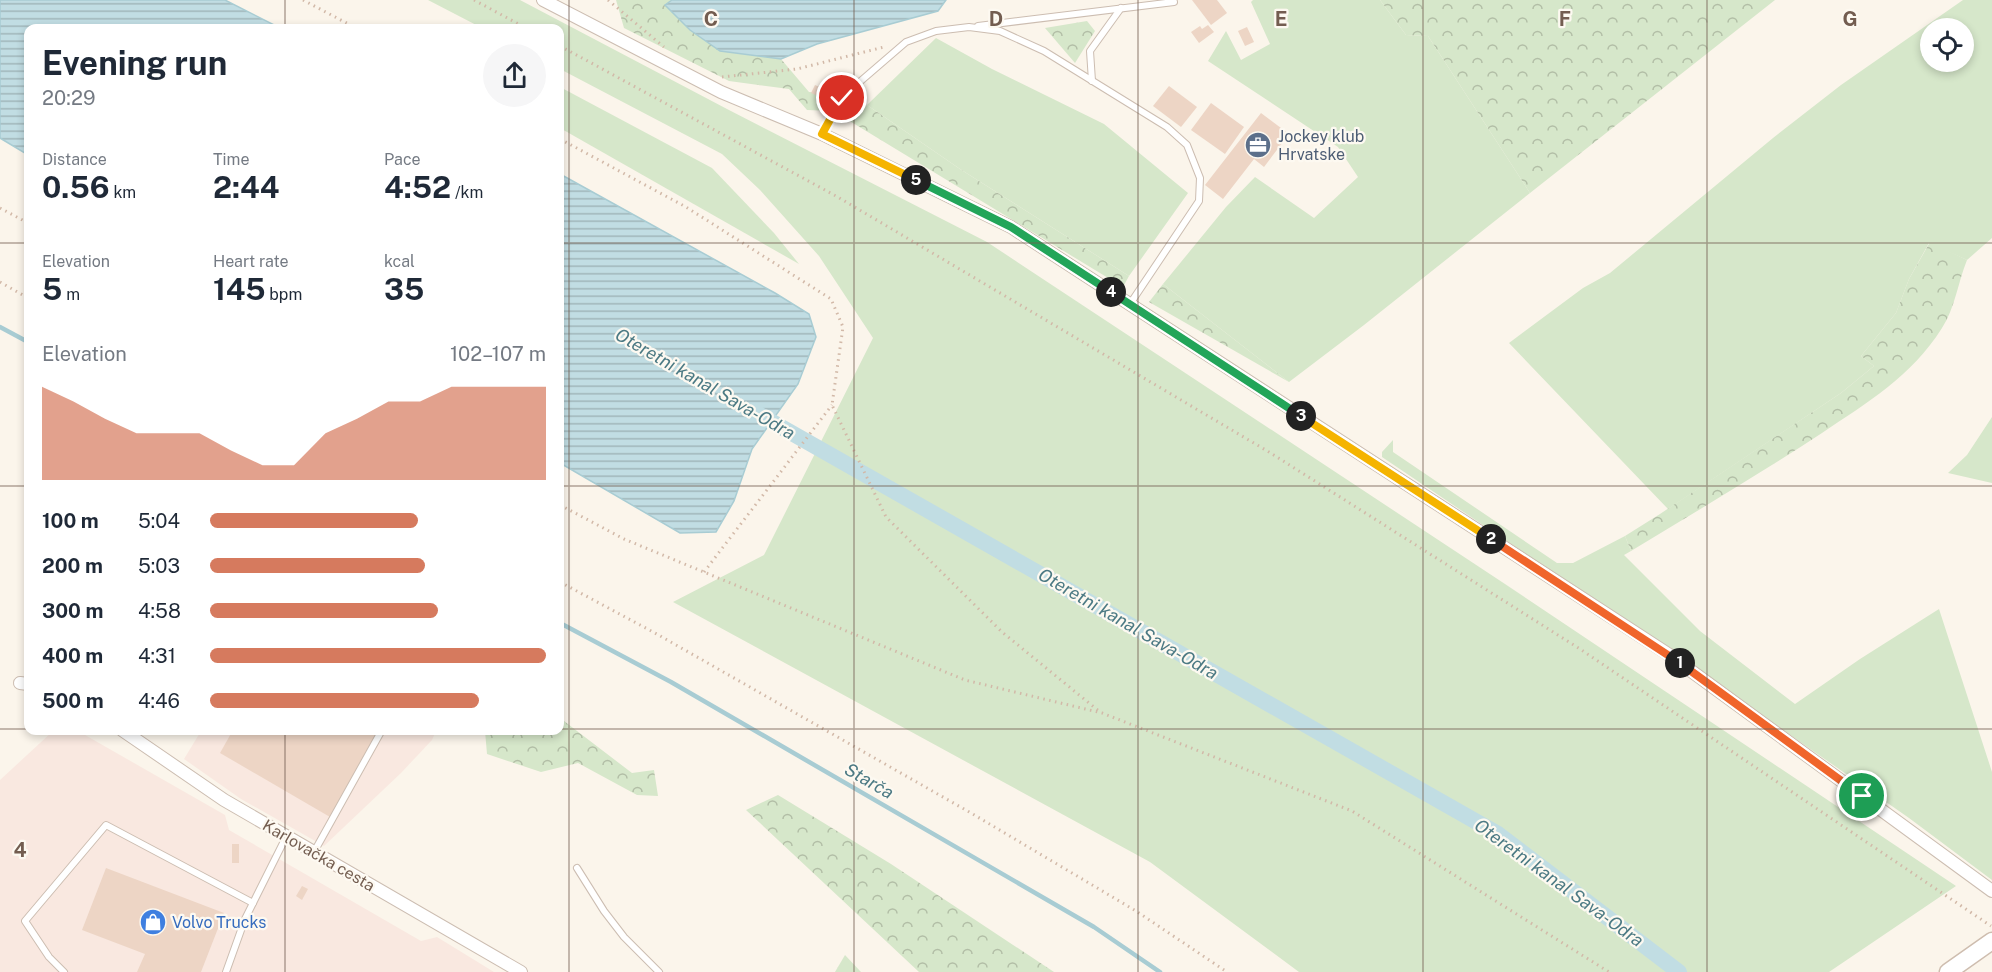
<!DOCTYPE html>
<html lang="en">
<head>
<meta charset="utf-8">
<style>
  body { margin:0; font-family:"Public Sans",sans-serif; background:#f6f6f7; color:#1f2937; height:100vh; display:flex; flex-direction:column; font-size:22px; white-space:nowrap }
  * { box-sizing:border-box; margin:0 }
  p { font-size:20px; color:#747a83 }
  .icon { flex:none; width:33px; height:33px; fill:none; stroke:currentColor; stroke-width:2; stroke-linecap:round; stroke-linejoin:round }
  .map { position:relative; flex:1; overflow:hidden }
  .sheet { position:absolute; left:24px; top:24px; width:540px; height:711px; display:flex; flex-direction:column; background:#fff; border-radius:12px; box-shadow:0 3px 9px #0003 }
  .sheet>* { flex:none }
  .fabs { position:absolute; left:1920px; top:18px; display:grid; gap:12px }
  .fabs a { display:grid; place-items:center; width:54px; height:54px; border-radius:50%; background:#fff; box-shadow:0 3px 9px #0003; font-size:30px }
  .pin { position:absolute; display:grid; place-items:center; width:51px; height:51px; color:#fff; margin:-26px; border:3px solid #fff; border-radius:50%; box-shadow:0 2px 6px #0007 }
  .km { position:absolute; width:30px; height:30px; margin:-15px; border-radius:50%; background:#222; color:#fff; font-size:16px; line-height:30px; text-align:center }
  .round { display:grid; place-items:center; flex:none; width:63px; height:63px; border-radius:32px; background:#f6f6f7 }
  .headline { display:flex; align-items:center; justify-content:space-between; height:102px; padding:0 18px }
  h1 { font-size:33px; font-weight:700; line-height:45px }
  .stats { display:grid; grid-template-columns:repeat(3,1fr); gap:9px; height:102px; padding:6px 18px }
  .stats div { display:grid; align-content:center }
  .stats b { font-size:30px; font-weight:700 }
  .stats small { font-size:16px; font-weight:400 }
  .stats p { font-size:16px }
  .chart { height:168px; padding:12px 18px }
  .chart p { display:flex; justify-content:space-between }
  .chart svg { width:100%; height:108px; margin-top:6px; fill:#d67a5e; opacity:.7 }
  ul { padding:0 18px; list-style:none; font-size:20px }
  li { display:grid; grid-template-columns:96px 72px 1fr; align-items:center; height:45px }
  li i { height:15px; border-radius:8px; background:#d67a5e }
  .map>svg:first-child { display:block }
  .commercial { fill:#f9e8e0 }
  .green { fill:#d6e7ca; fill-rule:evenodd }
  .forest { fill:url(#forest-crowns) }
  .water { fill:url(#water-rules); stroke:#a8ccd3; stroke-width:1.5 }
  .lines { fill:none; stroke-linecap:round; stroke-linejoin:round }
  .stream { stroke:#a8ccd3; stroke-width:4.5 }
  .canal { stroke:#c1dde3; stroke-width:16 }
  .building { fill:#edd5c5 }
  .service-casing { stroke:#ccbdb1; stroke-width:8 }
  .minor-casing { stroke:#ccbdb1; stroke-width:14 }
  .secondary-casing { stroke:#cebdaf; stroke-width:19 }
  .path { stroke:#d2b9a8; stroke-width:3; stroke-dasharray:1.5 4.5; stroke-linecap:butt }
  .service { stroke:#fff; stroke-width:6 }
  .minor { stroke:#fff; stroke-width:12 }
  .secondary { stroke:#fff; stroke-width:16 }
  .split-1-casing { stroke:#fff; stroke-width:12 }
  .split-2-casing { stroke:#fff; stroke-width:12 }
  .split-3-casing { stroke:#fff; stroke-width:12 }
  .split-4-casing { stroke:#fff; stroke-width:12 }
  .split-5-casing { stroke:#fff; stroke-width:12 }
  .split-6-casing { stroke:#fff; stroke-width:12 }
  .split-1 { stroke:#f0652b; stroke-width:8 }
  .split-2 { stroke:#f0652b; stroke-width:8 }
  .split-3 { stroke:#f5b400; stroke-width:8 }
  .split-4 { stroke:#22a559; stroke-width:8 }
  .split-5 { stroke:#22a559; stroke-width:8 }
  .split-6 { stroke:#f5b400; stroke-width:8 }
  .grid { fill:none; stroke:#735d50; stroke-width:1.5; stroke-opacity:0.55 }
  .labels { text-anchor:middle; stroke-width:4.5; stroke-linejoin:round; paint-order:stroke }
  .service-label { font-size:16px; fill:#4e5e75; stroke:#fdf9f1; text-anchor:start }
  .street-label { font-size:16px; fill:#735d50; stroke:#fdf9f1 }
  .shop-label { font-size:16px; fill:#366cbe; stroke:#fdf9f1; text-anchor:start }
  .water-label { font-size:18px; font-style:italic; fill:#4c7a84; stroke:#fdf9f1 }
  .grid-label { font-size:20px; text-anchor:middle; font-weight:bold; fill:#735d50; stroke:#fdf9f1; stroke-width:4.5; stroke-linejoin:round; paint-order:stroke }
</style>
</head>
<body>
<div class="map">
<svg width="1992" height="972" viewBox="0 0 1992 972">
  <defs>
    <pattern id="forest-crowns" width="20" height="18" patternUnits="userSpaceOnUse" patternTransform="scale(1.5)"><rect width="20" height="18" fill="#d6e7ca"/><path d="M2 6a3 3 0 1 1 6 0M12 15a3 3 0 1 1 6 0" fill="none" stroke="#b2bea6"/></pattern>
    <pattern id="water-rules" width="6" height="5" patternUnits="userSpaceOnUse" patternTransform="scale(1.5)"><rect width="6" height="5" fill="#c1dde3"/><path d="M0 2.5h6" fill="none" stroke="#a1b6ba"/></pattern>
  </defs>
  <rect width="100%" height="100%" fill="#fbf5eb"/>
  <g class="commercial">
    <path d="M 53,731 L 78,731 L 225,815 L 229,830 L 421,941 L 437,937 L 494,972 L 0,972 L 0,780 Z"/>
    <path d="M 201,731 L 436,731 L 432,740 L 401,773 L 324,846 L 241,799 L 184,759 Z"/>
  </g>
  <g class="green">
    <path d="M 428,0 L 520,0 L 727,109 L 987,242 L 1502,582 L 1956,886 L 1829,972 L 1299,972 L 1150,862 L 673,602 L 764,555 L 873,338 L 819,256 L 760,190 L 722,154 L 560,69 L 560,28 L 482,28 Z"/>
    <path d="M 1253,0 L 1380,0 L 1406,35 L 1428,36 L 1530,193 L 1364,325 L 1289,382 L 1163,284 L 1226,207 L 1255,177 L 1314,218 L 1358,177 L 1338,147 L 1208,61 L 1226,31 L 1241,60 L 1270,44 L 1251,2 Z"/>
    <path d="M 1963,0 L 1992,0 L 1992,238 L 1967,260 L 1929,243 L 1909,279 L 1896,313 L 1861,356 L 1874,366 L 1841,393 L 1668,509 L 1509,343 L 1583,288 L 1610,273 L 1773,138 L 1841,85 ZM 1930,28 L 1964,28 L 1964,62 L 1930,62 Z"/>
    <path d="M 936,38 L 992,69 L 1104,124 L 1188,193 L 1129,276 L 960,169 L 867,105 Z"/>
    <path d="M 560,87 L 712,168 L 774,233 L 799,264 L 560,128 Z"/>
    <path d="M 1992,417 L 1992,483 L 1948,473 L 1967,455 Z"/>
    <path d="M 1393,440 L 1393,452 L 1557,563 L 1573,563 L 1625,536 L 1631,551 L 1624,555 L 1700,631 L 1795,704 L 1860,659 L 1939,609 L 1992,772 L 1992,880 L 1909,818 L 1683,660 L 1382,457 L 1382,452 Z"/>
  </g>
  <g class="forest">
    <path d="M 616,0 L 672,0 L 666,5 L 720,51 L 781,59 L 809,92 L 834,94 L 832,111 L 807,110 L 789,89 L 729,81 L 624,28 Z"/>
    <path d="M 1380,0 L 1775,0 L 1530,193 L 1428,36 L 1406,35 Z"/>
    <path d="M 1087,21 L 1095,31 L 1075,63 L 1045,28 Z"/>
    <path d="M 867,105 L 960,169 L 1129,276 L 1123,287 L 848,120 Z"/>
    <path d="M 1930,242 L 1967,260 C 1958,282 1955,308 1942,328 C 1911,377 1868,402 1822,433 C 1760,474 1695,512 1631,551 L 1625,536 L 1660,514 L 1841,393 L 1874,366 L 1861,356 L 1896,313 L 1909,279 Z"/>
    <path d="M 1163,284 L 1289,382 L 1149,302 Z"/>
    <path d="M 560,718 L 632,773 L 654,770 L 658,796 L 637,795 L 578,763 L 541,772 L 487,754 L 485,731 L 560,730 Z"/>
    <path d="M 778,795 L 891,864 L 1054,972 L 919,972 L 746,810 Z"/>
    <path d="M 845,955 L 861,972 L 835,972 Z"/>
  </g>
  <g class="water">
    <path d="M 0,0 L 225,0 L 280,28 L 28,28 L 28,155 L 0,138 Z"/>
    <path d="M 672,0 L 946,0 L 938,11 L 817,44 L 781,59 L 720,51 L 690,30 L 665,5 Z"/>
    <path d="M 560,174 L 775,293 L 809,314 L 816,337 L 798,384 L 752,449 L 734,501 L 716,532 L 680,533 L 560,463 Z"/>
  </g>
  <g class="lines">
    <g class="stream">
      <path d="M 0,327 L 28,342"/>
      <path d="M 560,623 L 671,682 L 1094,927 L 1160,972"/>
    </g>
    <path class="canal" d="M 753,411 L 1498,834 L 1679,972"/>
  </g>
  <g class="building">
    <path d="M 1192,0 L 1217,0 L 1227,13 L 1211,25 Z"/>
    <path d="M 1208,25 L 1214,32 L 1199,43 L 1191,32 L 1200,26 L 1202,29 Z"/>
    <path d="M 1247,27 L 1254,42 L 1245,46 L 1238,31 Z"/>
    <path d="M 815,85 L 822,88 L 818,96 L 811,93 Z"/>
    <path d="M 1169,86 L 1197,107 L 1181,127 L 1153,106 Z"/>
    <path d="M 825,87 L 838,93 L 832,107 L 818,101 Z"/>
    <path d="M 1211,103 L 1244,127 L 1225,154 L 1191,130 Z"/>
    <path d="M 1261,113 L 1289,134 L 1264,167 L 1254,159 L 1223,199 L 1205,185 Z"/>
    <path d="M 233,730 L 380,730 L 330,817 L 220,753 Z"/>
    <rect x="232" y="844" width="7" height="19"/>
    <path d="M 106,868 L 224,913 L 201,972 L 137,972 L 145,954 L 82,930 Z"/>
    <path d="M 302,886 L 308,889 L 302,900 L 296,896 Z"/>
  </g>
  <g class="lines">
    <defs>
      <g id="service">
        <path d="M 978,26 L 1174,2"/>
        <path d="M 1092,81 L 1090,51 L 1121,8"/>
        <path d="M 822,134 L 841,98 L 906,42 L 936,31 L 969,27 L 1000,31 L 1044,51 L 1167,127 L 1187,145 L 1200,178 L 1199,201 L 1130,304"/>
        <path d="M 314,852 L 382,730"/>
        <path d="M 577,868 L 604,911 L 624,937 L 659,972"/>
        <path d="M 253,903 L 286,837"/>
        <path d="M 64,972 L 49,957 L 25,921 L 106,825 L 253,903 L 245,919 L 226,972"/>
      </g>
      <g id="minor">
        <path d="M 543,0 L 721,92 L 822,134 L 1011,227 L 1668,654 L 1992,891"/>
        <path d="M 20,683 L 28,684"/>
        <path d="M 122,730 L 224,800 L 521,972"/>
      </g>
      <path id="secondary" d="M 1948,972 L 1992,941"/>
    </defs>
    <use href="#service" class="service-casing"/>
    <use href="#minor" class="minor-casing"/>
    <use href="#secondary" class="secondary-casing"/>
    <g class="path">
      <path d="M 303,0 L 356,28"/>
      <path d="M 474,0 L 526,28"/>
      <path d="M 608,0 L 664,47"/>
      <path d="M 560,46 L 836,196 L 1269,452 L 1580,649 L 1991,926"/>
      <path d="M 722,77 L 797,69 L 884,47"/>
      <path d="M 560,139 L 686,207 L 831,299 L 843,327 L 832,405 L 886,517 L 1002,632 L 1100,712"/>
      <path d="M 0,208 L 28,223"/>
      <path d="M 0,282 L 28,298"/>
      <path d="M 560,505 L 624,539 L 965,680 L 1102,713 L 1352,811 L 1609,972"/>
      <path d="M 704,572 L 832,405"/>
      <path d="M 560,582 L 655,633 L 971,813 L 1136,911 L 1227,972"/>
    </g>
    <use href="#service" class="service"/>
    <use href="#minor" class="minor"/>
    <use href="#secondary" class="secondary"/>
  </g>
  <g class="lines">
    <defs>
      <path id="split-1" d="M 1680,663 L 1862,796"/>
      <path id="split-2" d="M 1491,539 L 1680,663"/>
      <path id="split-3" d="M 1301,416 L 1491,539"/>
      <path id="split-4" d="M 1111,292 L 1301,416"/>
      <path id="split-5" d="M 916,180 L 1011,227 L 1111,292"/>
      <path id="split-6" d="M 842,98 L 822,134 L 916,180"/>
    </defs>
    <use href="#split-1" class="split-1-casing"/>
    <use href="#split-2" class="split-2-casing"/>
    <use href="#split-3" class="split-3-casing"/>
    <use href="#split-4" class="split-4-casing"/>
    <use href="#split-5" class="split-5-casing"/>
    <use href="#split-6" class="split-6-casing"/>
    <use href="#split-1" class="split-1"/>
    <use href="#split-2" class="split-2"/>
    <use href="#split-3" class="split-3"/>
    <use href="#split-4" class="split-4"/>
    <use href="#split-5" class="split-5"/>
    <use href="#split-6" class="split-6"/>
  </g>
  <path class="grid" d="M 285,0 L 285,28M 569,0 L 569,972M 854,0 L 854,972M 1138,0 L 1138,972M 1423,0 L 1423,972M 1707,0 L 1707,972M 0,243 L 28,243M 560,243 L 1992,243M 0,486 L 28,486M 560,486 L 1992,486M 0,729 L 28,729M 560,729 L 1992,729M 285,730 L 285,972"/>
  <defs>
    <symbol id="office-disc" viewBox="-11 -11 22 22"><circle r="9.5" fill="#5c6f8a" stroke="#fdf9f1"/><path d="M-6-3h4V-5.5h4V-3h4V5H-6ZM-1-4.5V-3h2v-1.5ZM-6 0V1H6V0Z" fill="#fff"/></symbol>
    <symbol id="shop-disc" viewBox="-11 -11 22 22"><circle r="9.5" fill="#3f7fe0" stroke="#fdf9f1"/><path d="M-5-2.5h2.3a2.7 3.5 0 0 1 5.4 0H5L5.5 6h-11ZM-1.5-2.5h3a1.5 2.3 0 0 0-3 0Z" fill="#fff"/></symbol>
  </defs>
  <g fill-rule="evenodd">
    <use href="#office-disc" x="1243" y="130" width="30" height="30"/>
    <use href="#shop-disc" x="138" y="907" width="30" height="30"/>
  </g>
  <g class="labels">
    <g class="service-label">
      <text x="1278" y="142">Jockey klub<tspan x="1278" dy="18">Hrvatske</tspan></text>
    </g>
    <g class="street-label">
      <text transform="translate(319 855) rotate(30)" y="6">Karlovačka cesta</text>
    </g>
    <g class="shop-label">
      <text x="172" y="928">Volvo Trucks</text>
    </g>
    <g class="water-label">
      <text transform="translate(705 384) rotate(30)" y="6">Oteretni kanal Sava-Odra</text>
      <text transform="translate(1128 624) rotate(30)" y="6">Oteretni kanal Sava-Odra</text>
      <text transform="translate(869 781) rotate(30)" y="6">Starča</text>
      <text transform="translate(1559 883) rotate(36)" y="6">Oteretni kanal Sava-Odra</text>
    </g>
  </g>
  <g class="grid-label">
    <text x="711" y="26">C</text>
    <text x="996" y="26">D</text>
    <text x="1281" y="26">E</text>
    <text x="1565" y="26">F</text>
    <text x="1850" y="26">G</text>
    <text x="20" y="857">4</text>
  </g>
</svg>
<div class="fabs">
<a><svg class="icon" aria-label="locate" viewBox="0 0 24 24"><circle cx="12" cy="12" r="6"/><path d="M12 2v4M12 18v4M2 12h4M18 12h4"/></svg></a>
</div>
<div class="pin" style="left:1862px;top:796px;background:#1e9e55"><svg class="icon" aria-label="arrive" viewBox="0 0 24 24"><path d="M6 21V4h12l-3 4 3 4H6"/></svg></div>
<div class="pin" style="left:842px;top:98px;background:#d93025"><svg class="icon" aria-label="check" viewBox="0 0 24 24"><path d="M5 12l5 5 9-10"/></svg></div>
<b class="km" style="left:1680px;top:663px">1</b>
<b class="km" style="left:1491px;top:539px">2</b>
<b class="km" style="left:1301px;top:416px">3</b>
<b class="km" style="left:1111px;top:292px">4</b>
<b class="km" style="left:916px;top:180px">5</b>
<section class="sheet">
<div class="headline"><div><h1>Evening run</h1><p>20:29</p></div><a class="round"><svg class="icon" aria-label="share" viewBox="0 0 24 24"><path d="M12 15V3M7 8l5-5 5 5M5 13v7h14v-7"/></svg></a></div>
<div class="stats">
<div><p>Distance</p><b>0.56<small> km</small></b></div>
<div><p>Time</p><b>2:44</b></div>
<div><p>Pace</p><b>4:52<small> /km</small></b></div>
</div>
<div class="stats">
<div><p>Elevation</p><b>5<small> m</small></b></div>
<div><p>Heart rate</p><b>145<small> bpm</small></b></div>
<div><p>kcal</p><b>35</b></div>
</div>
<div class="chart"><p><span>Elevation</span>102–107 m</p>
<svg viewBox="0 0 160 44" preserveAspectRatio="none"><path d="M0 44V6L10 12L20 19L30 25L40 25L50 25L60 32L70 38L80 38L90 25L100 19L110 12L120 12L130 6L140 6L150 6L160 6V44z"/></svg>
</div>
<ul>
<li><b>100 m</b>5:04<i style="width:62%"></i></li>
<li><b>200 m</b>5:03<i style="width:64%"></i></li>
<li><b>300 m</b>4:58<i style="width:68%"></i></li>
<li><b>400 m</b>4:31<i style="width:100%"></i></li>
<li><b>500 m</b>4:46<i style="width:80%"></i></li>
</ul>
</section>
</div>
</body>
</html>
